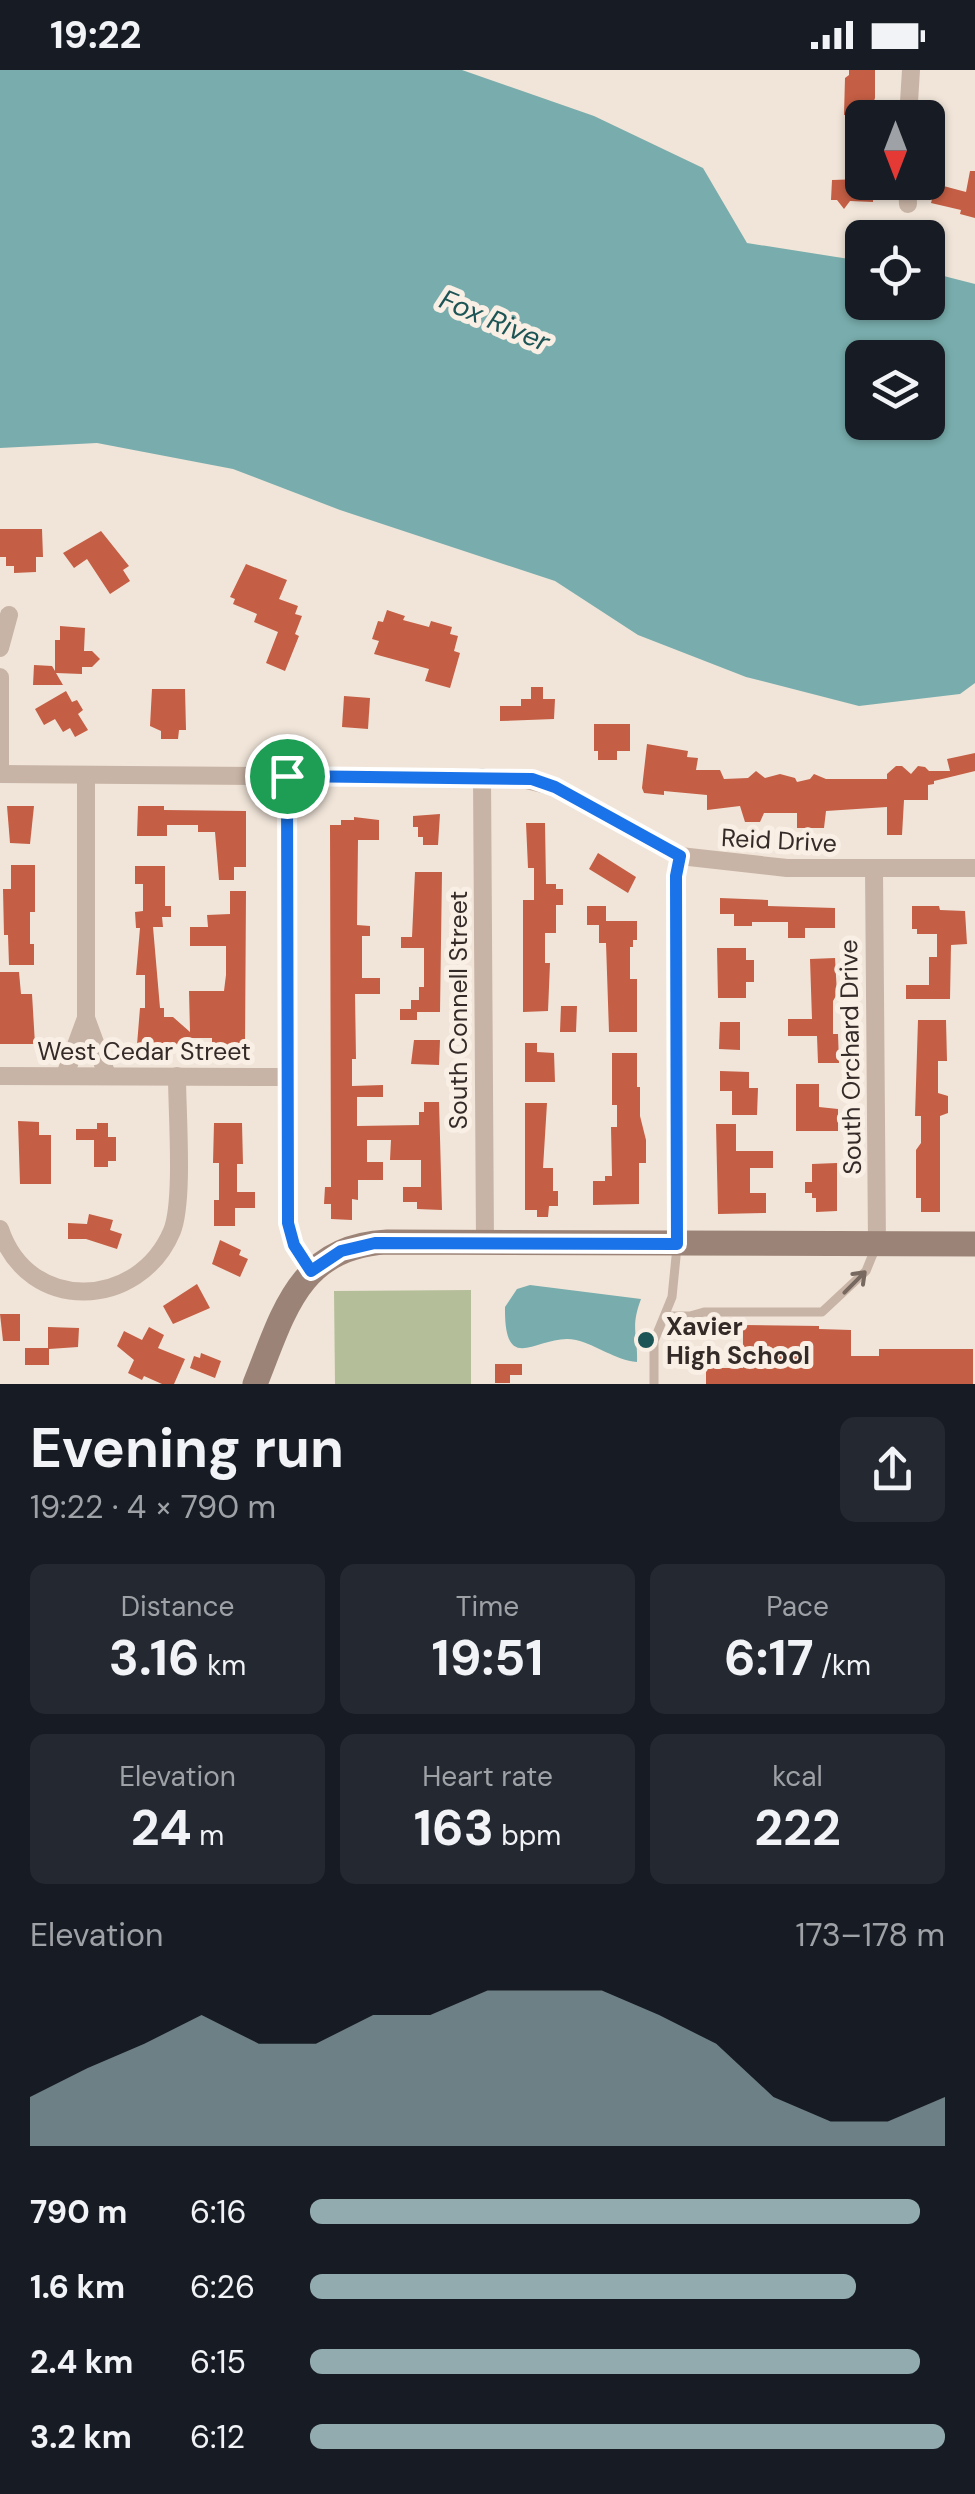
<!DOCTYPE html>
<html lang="en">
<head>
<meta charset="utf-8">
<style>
  body { margin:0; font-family:"DM Sans",sans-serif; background:#242831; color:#f1f3f6; height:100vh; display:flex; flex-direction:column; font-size:38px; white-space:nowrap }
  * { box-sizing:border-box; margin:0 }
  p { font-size:32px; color:#9ea1a6 }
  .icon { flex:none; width:55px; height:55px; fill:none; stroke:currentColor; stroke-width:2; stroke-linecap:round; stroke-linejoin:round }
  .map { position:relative; height:1314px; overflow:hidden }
  .panel { display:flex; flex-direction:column; background:#171b24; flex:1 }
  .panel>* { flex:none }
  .needle { width:65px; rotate:180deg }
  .buttons { position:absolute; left:845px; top:30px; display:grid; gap:20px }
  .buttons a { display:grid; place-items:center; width:100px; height:100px; border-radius:15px; background:#171b24; box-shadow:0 2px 8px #0004; font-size:50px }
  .pin { position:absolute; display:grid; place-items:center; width:85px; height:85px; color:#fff; margin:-42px; border:5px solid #fff; border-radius:50%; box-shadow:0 2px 10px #0007 }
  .round { display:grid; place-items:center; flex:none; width:105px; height:105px; border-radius:15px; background:#242831 }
  .summary { display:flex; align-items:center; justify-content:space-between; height:170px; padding:0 30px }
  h1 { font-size:55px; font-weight:700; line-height:75px }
  .stats { display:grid; grid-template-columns:repeat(3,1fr); gap:15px; height:170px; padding:10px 30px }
  .stats div { display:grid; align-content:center; border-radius:15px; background:#242831; text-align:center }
  .stats b { font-size:50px; font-weight:700 }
  .stats small { font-size:28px; font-weight:400 }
  .stats p { font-size:28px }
  .chart { height:280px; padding:20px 30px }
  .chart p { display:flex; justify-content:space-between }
  .chart svg { width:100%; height:180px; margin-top:10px; fill:#92abae; opacity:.7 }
  ul { padding:0 30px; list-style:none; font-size:32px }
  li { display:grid; grid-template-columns:160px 120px 1fr; align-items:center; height:75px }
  li i { height:25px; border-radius:12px; background:#92abae }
  .status { display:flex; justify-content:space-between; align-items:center; height:70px; padding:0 50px; background:#171b24; direction:ltr }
  .status svg { height:28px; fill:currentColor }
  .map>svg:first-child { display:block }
  .green { fill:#b4bf9a }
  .water { fill:#79adad; fill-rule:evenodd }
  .building { fill:#c45e44 }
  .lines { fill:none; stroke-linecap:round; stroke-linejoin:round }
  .service { stroke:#c8b4a6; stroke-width:9 }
  .minor { stroke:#c8b4a6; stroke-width:18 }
  .secondary { stroke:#9c8377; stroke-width:25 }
  .oneway { stroke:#776860 }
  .route-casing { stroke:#fff; stroke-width:20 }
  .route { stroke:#1a73e8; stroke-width:12 }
  .poi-dot { fill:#1d5455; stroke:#f9efe5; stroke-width:4 }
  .labels { text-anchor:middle; stroke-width:10; stroke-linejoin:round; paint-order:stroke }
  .street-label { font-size:25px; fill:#342a27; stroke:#f9efe5 }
  .poi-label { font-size:25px; font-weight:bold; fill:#342a27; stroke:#f9efe5; text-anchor:start }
  .water-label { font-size:28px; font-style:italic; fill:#1d5455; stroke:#f9efe5 }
</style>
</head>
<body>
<div class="status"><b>19:22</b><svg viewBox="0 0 49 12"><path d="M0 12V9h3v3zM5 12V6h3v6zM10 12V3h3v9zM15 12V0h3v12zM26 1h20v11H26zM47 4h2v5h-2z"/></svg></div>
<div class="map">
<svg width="975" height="1314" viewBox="0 0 975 1314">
  <rect width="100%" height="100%" fill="#f1e5d9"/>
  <path class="green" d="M 471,1220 L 471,1314 L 335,1314 L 334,1221 Z"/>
  <g class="water">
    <path d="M 0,0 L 462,0 L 594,46 L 703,98 L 747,173 L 862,191 L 862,232 L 928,232 L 928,202 L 975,214 L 975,613 L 960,624 L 859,636 L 746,607 L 638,565 L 555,511 L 340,440 L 233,399 L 97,373 L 0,378 ZM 862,288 L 928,288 L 928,352 L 862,352 Z"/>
    <path d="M 530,1215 L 641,1229 C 630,1258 638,1265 637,1292 C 615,1290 597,1275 576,1270 C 539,1262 504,1310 505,1237 L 517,1219 Z"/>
  </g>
  <g class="building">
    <path d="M 849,0 L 875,0 L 875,28 L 869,45 L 844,45 L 845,8 L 849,5 Z"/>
    <path d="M 970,101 L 975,101 L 975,148 L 960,144 L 961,140 L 931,133 L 936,114 L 966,122 Z"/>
    <path d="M 862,109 L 862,112 L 874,112 L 873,132 L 850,131 L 844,139 L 837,130 L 831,130 L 832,110 Z"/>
    <path d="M 0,459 L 42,459 L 43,487 L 36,487 L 36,502 L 14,503 L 14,496 L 6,496 L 6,487 L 0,487 Z"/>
    <path d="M 101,461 L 129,496 L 123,500 L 130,511 L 110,524 L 87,489 L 74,498 L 63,483 Z"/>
    <path d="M 246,494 L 287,510 L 279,529 L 298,536 L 295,544 L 302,546 L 295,564 L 299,566 L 285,601 L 266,593 L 278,562 L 254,552 L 257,544 L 233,534 L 235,529 L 230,527 Z"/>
    <path d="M 387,540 L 405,546 L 403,550 L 429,557 L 431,551 L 452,557 L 450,564 L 458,566 L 454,581 L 460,583 L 450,618 L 425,611 L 429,599 L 374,584 L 379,571 L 372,569 L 378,551 L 383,552 Z"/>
    <path d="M 60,556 L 85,558 L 84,581 L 92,581 L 100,589 L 92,597 L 82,597 L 82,604 L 56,603 L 63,615 L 33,615 L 34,595 L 52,596 L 55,601 L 55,570 L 60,570 Z"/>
    <path d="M 531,617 L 543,617 L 543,629 L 555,629 L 554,649 L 500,651 L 500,636 L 521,636 L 521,629 L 531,629 Z"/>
    <path d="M 152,619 L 185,619 L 186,660 L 179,660 L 178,669 L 161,669 L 161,661 L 150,656 Z"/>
    <path d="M 66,621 L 72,632 L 77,630 L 83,640 L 78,644 L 88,660 L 75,667 L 70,658 L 63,662 L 55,649 L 44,655 L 35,639 Z"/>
    <path d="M 344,626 L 370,628 L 368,659 L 342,657 Z"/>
    <path d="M 594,654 L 630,654 L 630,681 L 617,681 L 617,690 L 598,690 L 598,681 L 594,681 Z"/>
    <path d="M 647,674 L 688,681 L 687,687 L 698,688 L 696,700 L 720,700 L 724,709 L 748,708 L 756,701 L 765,708 L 780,704 L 795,708 L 797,712 L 810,709 L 814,704 L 826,709 L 887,709 L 887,704 L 896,696 L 902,696 L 911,704 L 918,696 L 925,697 L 929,701 L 950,701 L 947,689 L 975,683 L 975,701 L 934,711 L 934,714 L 928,715 L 928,730 L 904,730 L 902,765 L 887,765 L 887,737 L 826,741 L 824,758 L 797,758 L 797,743 L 764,743 L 760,752 L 745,752 L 740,736 L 707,740 L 707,725 L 664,721 L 664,725 L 644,723 L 642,718 Z"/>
    <path d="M 7,736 L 34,736 L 30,774 L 10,773 Z"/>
    <path d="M 138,736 L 164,736 L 164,740 L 246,741 L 246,797 L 234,797 L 234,810 L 219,810 L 215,762 L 198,762 L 198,755 L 167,755 L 167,766 L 137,766 Z"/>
    <path d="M 440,744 L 438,775 L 423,775 L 423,767 L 418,767 L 418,757 L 413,757 L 413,746 Z"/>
    <path d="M 354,747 L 379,750 L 379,770 L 358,770 L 357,855 L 370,856 L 370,866 L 362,866 L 362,908 L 380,908 L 380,924 L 355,924 L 356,989 L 352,989 L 352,1016 L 383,1015 L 383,1027 L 357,1027 L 357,1056 L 419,1055 L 419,1042 L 424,1042 L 424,1032 L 439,1032 L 442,1140 L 417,1139 L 417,1132 L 403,1132 L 403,1117 L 421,1117 L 421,1090 L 390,1090 L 391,1070 L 367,1070 L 367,1092 L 383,1092 L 383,1110 L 358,1110 L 358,1130 L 352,1129 L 352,1150 L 331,1149 L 331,1134 L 324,1134 L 325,1117 L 331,1117 L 330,755 L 341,755 L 341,750 L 354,750 Z"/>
    <path d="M 526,753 L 545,753 L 546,814 L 556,814 L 556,819 L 563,819 L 563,835 L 556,835 L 556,863 L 545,863 L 545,893 L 550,893 L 548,941 L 523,942 L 523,830 L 534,830 L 534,798 L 528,798 Z"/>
    <path d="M 598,783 L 636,807 L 628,823 L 589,799 Z"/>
    <path d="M 11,795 L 35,795 L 35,842 L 30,842 L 30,874 L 34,874 L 34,895 L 9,895 L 8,865 L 4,865 L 3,819 L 11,819 Z"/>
    <path d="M 135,796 L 165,796 L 165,836 L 171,836 L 171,847 L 162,847 L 163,857 L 153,857 L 160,938 L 164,938 L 164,947 L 173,947 L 190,962 L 189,921 L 224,921 L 226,905 L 226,876 L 190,876 L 190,857 L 208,857 L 207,845 L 230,844 L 230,821 L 246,821 L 245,977 L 212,976 L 212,968 L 183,968 L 183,976 L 137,975 L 140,938 L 145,938 L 145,905 L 136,905 L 140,858 L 136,858 L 135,842 L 143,841 L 143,814 L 135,814 Z"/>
    <path d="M 415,802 L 442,802 L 440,942 L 417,942 L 417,950 L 400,950 L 400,939 L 411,939 L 411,930 L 419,930 L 419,917 L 424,917 L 424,878 L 401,878 L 401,867 L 412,867 Z"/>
    <path d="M 720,828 L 768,830 L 768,836 L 835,838 L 835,858 L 805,858 L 805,868 L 788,868 L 788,852 L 752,852 L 752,856 L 734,856 L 734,844 L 720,844 Z"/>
    <path d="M 587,836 L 606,836 L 606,851 L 637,851 L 637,870 L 633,870 L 633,877 L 630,877 L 630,909 L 637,909 L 637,962 L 609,962 L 606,873 L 599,873 L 599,855 L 587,855 Z"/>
    <path d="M 912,836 L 939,836 L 940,840 L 965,841 L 967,874 L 951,875 L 950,929 L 906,929 L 906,915 L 929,915 L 929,887 L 937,887 L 937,864 L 917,864 L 917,859 L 912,859 Z"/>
    <path d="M 717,878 L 746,878 L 746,890 L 754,890 L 754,912 L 746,912 L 746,928 L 718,928 Z"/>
    <path d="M 835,888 L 837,924 L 833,931 L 833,964 L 838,964 L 839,993 L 818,993 L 817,966 L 788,966 L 788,949 L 812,949 L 810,889 Z"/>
    <path d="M 0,902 L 19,902 L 21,924 L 32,924 L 35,974 L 0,974 Z"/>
    <path d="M 561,936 L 577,936 L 576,962 L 560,962 Z"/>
    <path d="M 918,950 L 946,950 L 947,991 L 938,991 L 938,1023 L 948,1026 L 948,1043 L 940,1046 L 940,1142 L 921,1142 L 921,1128 L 916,1128 L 916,1080 L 921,1073 L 921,1046 L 915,1046 Z"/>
    <path d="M 720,952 L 740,952 L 740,980 L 719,979 Z"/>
    <path d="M 414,970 L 440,970 L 439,995 L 411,994 Z"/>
    <path d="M 525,973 L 537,973 L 537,982 L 554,983 L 555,1012 L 525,1012 Z"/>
    <path d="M 612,983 L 637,983 L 637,1017 L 640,1017 L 640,1046 L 646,1070 L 646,1093 L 639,1093 L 639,1134 L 593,1135 L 593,1111 L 605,1111 L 605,1106 L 612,1106 L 611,1057 L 617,1057 L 617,1035 L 612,1035 Z"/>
    <path d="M 720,1001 L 749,1002 L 749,1018 L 758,1018 L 757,1045 L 732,1045 L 732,1021 L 720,1021 Z"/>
    <path d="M 796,1014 L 819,1014 L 819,1037 L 838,1039 L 838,1061 L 796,1061 Z"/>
    <path d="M 525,1033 L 547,1033 L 543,1098 L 553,1098 L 553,1121 L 558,1121 L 558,1136 L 549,1136 L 548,1147 L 537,1147 L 537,1140 L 525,1140 Z"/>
    <path d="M 18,1051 L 39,1052 L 39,1065 L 51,1065 L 51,1114 L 20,1114 Z"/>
    <path d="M 97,1053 L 108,1053 L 108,1067 L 116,1067 L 116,1091 L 108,1091 L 108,1097 L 94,1097 L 94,1070 L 76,1070 L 76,1059 L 97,1059 Z"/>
    <path d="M 214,1053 L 242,1053 L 243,1094 L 237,1094 L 237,1122 L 255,1122 L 255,1138 L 235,1138 L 235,1156 L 214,1156 L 214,1130 L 219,1130 L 219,1093 L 213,1093 Z"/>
    <path d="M 716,1054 L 736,1054 L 736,1081 L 773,1081 L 773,1098 L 750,1098 L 750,1123 L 766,1123 L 766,1143 L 718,1144 Z"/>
    <path d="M 837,1093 L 837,1141 L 816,1142 L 816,1128 L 812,1128 L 812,1123 L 805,1123 L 805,1112 L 812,1112 L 812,1094 Z"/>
    <path d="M 89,1144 L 113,1150 L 110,1160 L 122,1164 L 117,1179 L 86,1169 L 68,1169 L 68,1153 L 87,1154 Z"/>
    <path d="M 220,1170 L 241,1180 L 239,1185 L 248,1189 L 240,1207 L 212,1194 Z"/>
    <path d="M 197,1214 L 210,1238 L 173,1254 L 163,1236 Z"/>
    <path d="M 0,1244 L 20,1244 L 20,1271 L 3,1271 Z"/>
    <path d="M 743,1255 L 819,1256 L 819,1259 L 851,1260 L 851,1286 L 879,1286 L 879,1279 L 973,1279 L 973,1314 L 706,1314 L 706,1298 L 743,1298 Z"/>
    <path d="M 48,1257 L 79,1258 L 78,1277 L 49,1279 L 49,1295 L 25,1295 L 25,1278 L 48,1278 Z"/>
    <path d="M 149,1257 L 164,1265 L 158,1278 L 185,1289 L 174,1314 L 162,1314 L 144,1306 L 142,1310 L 128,1303 L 134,1290 L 117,1276 L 124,1261 L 142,1270 Z"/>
    <path d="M 201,1283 L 221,1291 L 215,1308 L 190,1298 L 194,1286 L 200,1288 Z"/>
    <path d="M 495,1294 L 522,1294 L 522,1305 L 510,1305 L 510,1313 L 495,1313 Z"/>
  </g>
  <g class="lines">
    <g class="service">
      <path d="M 665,1246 L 690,1246 L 704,1242 L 822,1242 L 866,1201 L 875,1179"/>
      <path d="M 654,1314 L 654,1271 L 672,1227 L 677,1177"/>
    </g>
    <g class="minor">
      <path d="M 908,48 L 911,0"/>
      <path d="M 907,112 L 908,134"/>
      <path d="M 0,578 L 9,545"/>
      <path d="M 0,607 L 0,704"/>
      <path d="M 0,704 L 518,708 L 555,717 L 680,786 L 787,798 L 975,798"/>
      <path d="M 86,705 L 86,948 L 107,1005"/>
      <path d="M 287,706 L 288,1153 L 294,1175 L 311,1201"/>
      <path d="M 482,707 L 485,1172"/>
      <path d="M 874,799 L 877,1175"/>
      <path d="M 65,1005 L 86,948"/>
      <path d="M 0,1006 L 287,1007"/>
      <path d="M 0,1159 C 28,1244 139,1240 172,1161 C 184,1131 177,1043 177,1006"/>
      <path d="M 677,1174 L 676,806 L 680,786"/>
    </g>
    <path class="secondary" d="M 255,1314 C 283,1245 298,1176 387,1172 L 975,1174"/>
  </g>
  <defs><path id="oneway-shaft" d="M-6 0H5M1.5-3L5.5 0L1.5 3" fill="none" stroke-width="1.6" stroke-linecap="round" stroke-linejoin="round" transform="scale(2.5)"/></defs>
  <use class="oneway" href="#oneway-shaft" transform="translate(855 1212) rotate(-45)"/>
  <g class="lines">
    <defs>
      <path id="route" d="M 287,706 L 532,709 L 555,717 L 680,786 L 676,806 L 677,1174 L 375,1173 L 341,1181 L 311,1201 L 294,1175 L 288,1153 Z"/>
    </defs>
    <use href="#route" class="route-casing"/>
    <use href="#route" class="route"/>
  </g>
  <circle class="poi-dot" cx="646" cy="1270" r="10"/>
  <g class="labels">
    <g class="street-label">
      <text transform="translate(779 770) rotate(3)" y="9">Reid Drive</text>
      <text transform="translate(458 940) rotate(-90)" y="9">South Connell Street</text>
      <text x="144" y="990">West Cedar Street</text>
      <text transform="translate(850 987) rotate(-91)" y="9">South Orchard Drive</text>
    </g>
    <g class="poi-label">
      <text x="666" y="1265">Xavier<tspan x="666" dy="29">High School</tspan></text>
    </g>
    <g class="water-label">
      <text transform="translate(495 250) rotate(23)" y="10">Fox River</text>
    </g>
  </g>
</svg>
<div class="buttons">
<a><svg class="needle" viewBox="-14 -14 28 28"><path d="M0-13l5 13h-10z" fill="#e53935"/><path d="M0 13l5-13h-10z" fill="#9ea1a6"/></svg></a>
<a><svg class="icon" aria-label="locate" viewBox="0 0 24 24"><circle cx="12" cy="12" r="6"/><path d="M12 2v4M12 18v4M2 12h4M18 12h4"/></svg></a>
<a><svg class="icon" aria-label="layers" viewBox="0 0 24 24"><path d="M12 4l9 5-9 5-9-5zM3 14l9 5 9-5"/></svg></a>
</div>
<div class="pin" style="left:287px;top:706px;background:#1e9e55"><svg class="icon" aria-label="arrive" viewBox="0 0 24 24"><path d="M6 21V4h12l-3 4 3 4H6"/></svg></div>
</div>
<section class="panel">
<div class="summary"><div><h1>Evening run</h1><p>19:22 · 4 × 790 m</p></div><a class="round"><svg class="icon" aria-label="share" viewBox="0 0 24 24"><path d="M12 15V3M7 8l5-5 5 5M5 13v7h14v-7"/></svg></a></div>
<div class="stats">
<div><p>Distance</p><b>3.16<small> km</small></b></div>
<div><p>Time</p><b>19:51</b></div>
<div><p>Pace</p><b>6:17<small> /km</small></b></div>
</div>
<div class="stats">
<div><p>Elevation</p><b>24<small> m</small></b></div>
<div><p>Heart rate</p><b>163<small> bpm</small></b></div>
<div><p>kcal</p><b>222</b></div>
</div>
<div class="chart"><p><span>Elevation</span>173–178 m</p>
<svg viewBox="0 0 160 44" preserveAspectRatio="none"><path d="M0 44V32L10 25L20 19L30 12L40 19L50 19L60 12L70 12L80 6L90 6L100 6L110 12L120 19L130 32L140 38L150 38L160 32V44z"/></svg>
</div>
<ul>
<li><b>790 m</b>6:16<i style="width:96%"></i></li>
<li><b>1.6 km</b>6:26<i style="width:86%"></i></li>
<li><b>2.4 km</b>6:15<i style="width:96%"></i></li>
<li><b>3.2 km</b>6:12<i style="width:100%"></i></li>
</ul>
</section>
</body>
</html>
